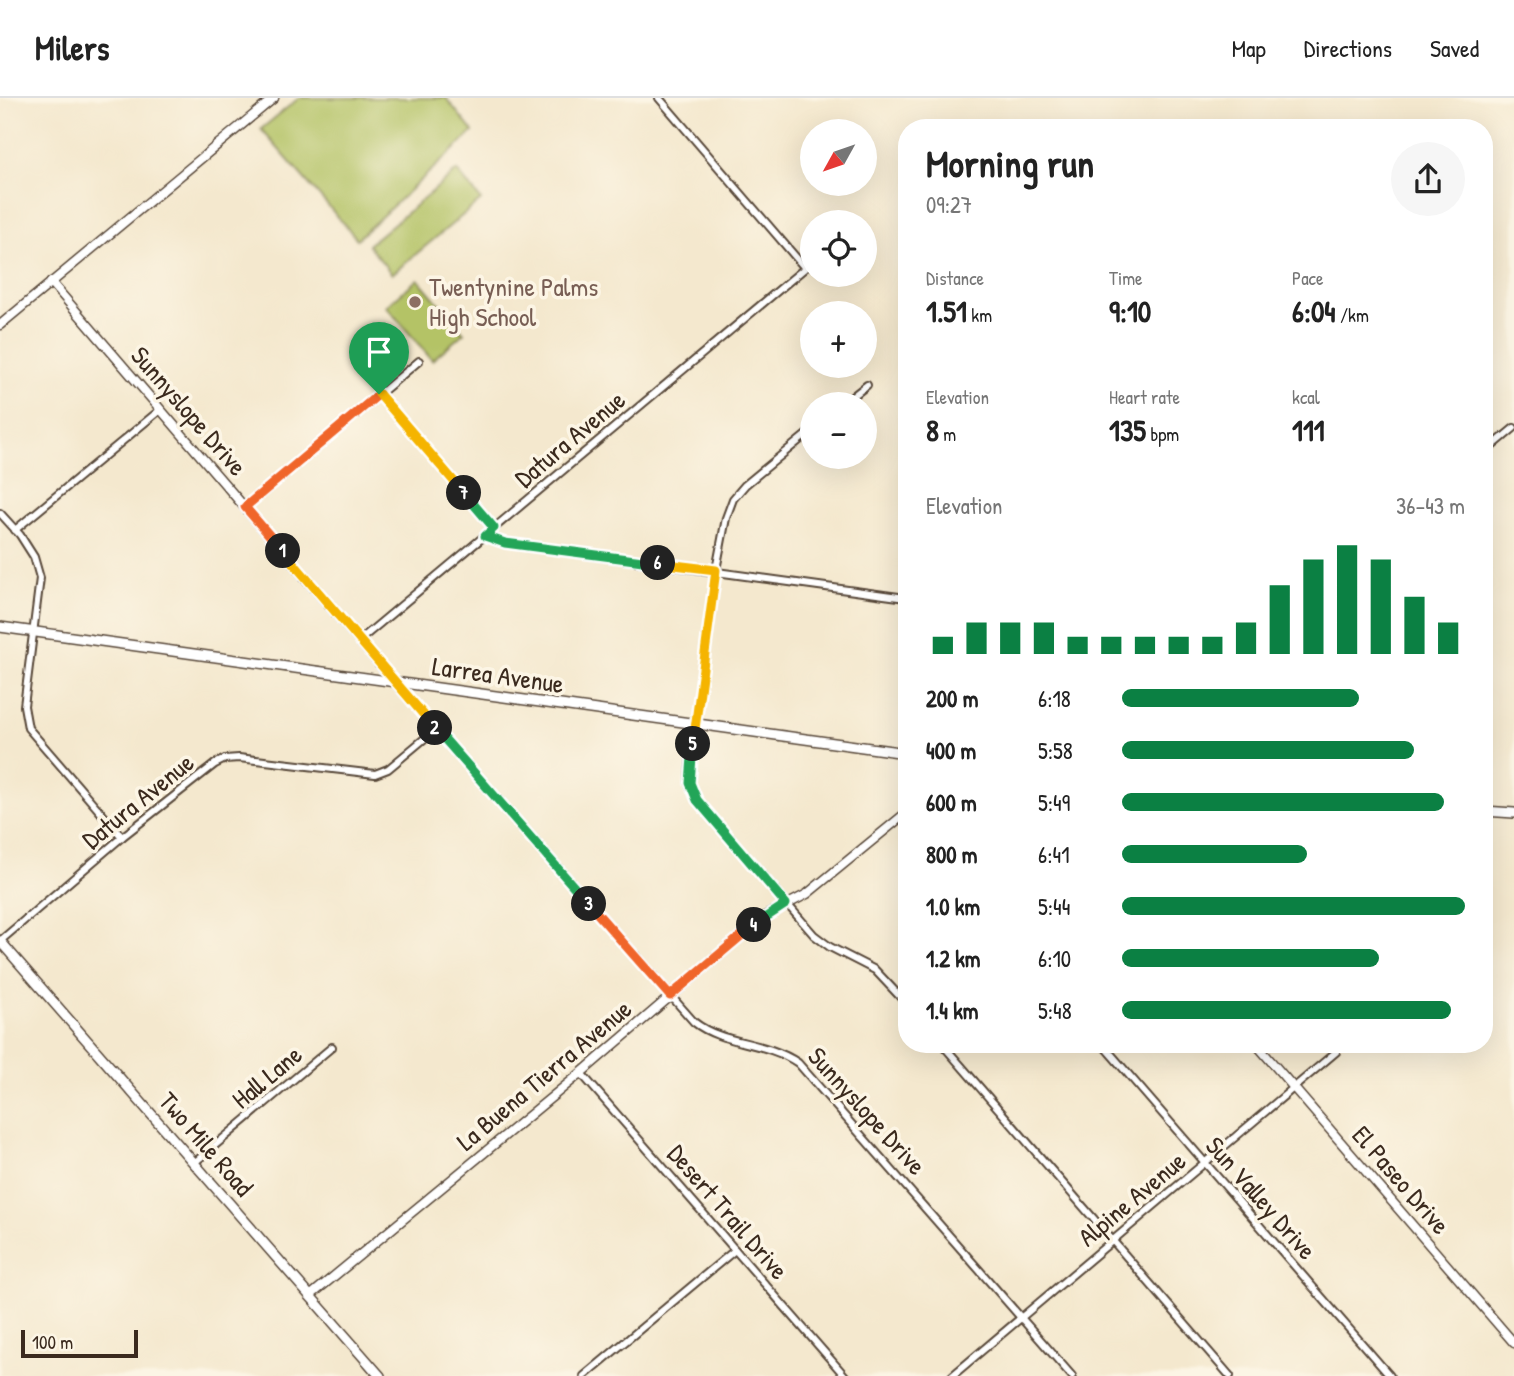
<!DOCTYPE html>
<html lang="en">
<head>
<meta charset="utf-8">
<style>
  body { margin:0; font-family:"Patrick Hand",sans-serif; background:#f6f6f6; color:#222; height:100vh; display:flex; flex-direction:column; font-size:26px; white-space:nowrap }
  * { box-sizing:border-box; margin:0 }
  p { font-size:23px; color:#767676 }
  .icon { flex:none; width:38px; height:38px; fill:none; stroke:currentColor; stroke-width:2; stroke-linecap:round; stroke-linejoin:round }
  .map { position:relative; flex:1; overflow:hidden }
  .panel { position:absolute; left:898px; top:21px; width:595px; height:934px; display:flex; flex-direction:column; background:#fff; border-radius:28px; box-shadow:0 7px 28px #0002 }
  .panel>* { flex:none }
  .needle { width:46px; rotate:230deg }
  .controls { position:absolute; left:800px; top:21px; display:grid; gap:14px }
  .controls a { display:grid; place-items:center; width:77px; height:77px; border-radius:50%; background:#fff; box-shadow:0 7px 28px #0002; font-size:35px }
  .scale { position:absolute; left:21px; bottom:18px; width:117px; box-sizing:border-box; padding-left:7px; border:4px solid #3b2a1e; border-top:0; font-size:19px; line-height:24px; white-space:nowrap; color:#3b2a1e; -webkit-text-stroke:5px #fcf5e5; paint-order:stroke }
  .pin { position:absolute; display:grid; place-items:center; width:60px; height:60px; color:#fff; margin:-72px -30px; border-radius:50% 50% 50% 0; rotate:-45deg; box-shadow:0 0 7px #0007 }
  .pin .icon { rotate:45deg }
  .km { position:absolute; width:35px; height:35px; margin:-18px; border-radius:50%; background:#222; color:#fff; font-size:19px; line-height:35px; text-align:center }
  .round { display:grid; place-items:center; flex:none; width:74px; height:74px; border-radius:37px; background:#f6f6f6 }
  .head { display:flex; align-items:center; justify-content:space-between; height:119px; padding:0 28px }
  h1 { font-size:38px; font-weight:700; line-height:52px }
  .stats { display:grid; grid-template-columns:repeat(3,1fr); gap:10px; height:119px; padding:7px 28px }
  .stats div { display:grid; align-content:center }
  .stats b { font-size:30px; font-weight:700 }
  .stats small { font-size:19px; font-weight:400 }
  .stats p { font-size:19px }
  .chart { height:196px; padding:14px 28px }
  .chart p { display:flex; justify-content:space-between }
  .chart svg { width:100%; height:126px; margin-top:7px; stroke:#0b8043; stroke-width:6 }
  ul { padding:0 28px; list-style:none; font-size:23px }
  li { display:grid; grid-template-columns:112px 84px 1fr; align-items:center; height:52px }
  li i { height:18px; border-radius:9px; background:#0b8043 }
  header { display:flex; align-items:center; gap:42px; box-sizing:border-box; height:98px; padding:0 35px; background:#fff; border-bottom:2px solid #e0e0e0 }
  header strong { font-size:33px }
  nav { display:flex; gap:38px; margin-inline-start:auto; font-size:24px }
  .map>svg:first-child { display:block }
  .green { fill:#b4c366; stroke:#787642; stroke-width:2 }
  .lines { fill:none; stroke-linecap:round; stroke-linejoin:round }
  .minor-casing { stroke:#574638; stroke-width:10 }
  .tertiary-casing { stroke:#574638; stroke-width:11 }
  .secondary-casing { stroke:#574638; stroke-width:12 }
  .minor { stroke:#fff; stroke-width:6 }
  .tertiary { stroke:#fff; stroke-width:8 }
  .secondary { stroke:#fff; stroke-width:9 }
  .split-1-casing { stroke:#fff; stroke-width:14 }
  .split-2-casing { stroke:#fff; stroke-width:14 }
  .split-3-casing { stroke:#fff; stroke-width:14 }
  .split-4-casing { stroke:#fff; stroke-width:14 }
  .split-5-casing { stroke:#fff; stroke-width:14 }
  .split-6-casing { stroke:#fff; stroke-width:14 }
  .split-7-casing { stroke:#fff; stroke-width:14 }
  .split-8-casing { stroke:#fff; stroke-width:14 }
  .split-1 { stroke:#f0652b; stroke-width:9 }
  .split-2 { stroke:#f5b400; stroke-width:9 }
  .split-3 { stroke:#22a559; stroke-width:9 }
  .split-4 { stroke:#f0652b; stroke-width:9 }
  .split-5 { stroke:#22a559; stroke-width:9 }
  .split-6 { stroke:#f5b400; stroke-width:9 }
  .split-7 { stroke:#22a559; stroke-width:9 }
  .split-8 { stroke:#f5b400; stroke-width:9 }
  .education-dot { fill:#8d6e63; stroke:#fcf5e5; stroke-width:2.5 }
  .labels { text-anchor:middle; stroke-width:7; stroke-linejoin:round; paint-order:stroke }
  .education-label { font-size:26px; fill:#785e54; stroke:#fcf5e5; text-anchor:start }
  .street-label { font-size:26px; fill:#3b2a1e; stroke:#fcf5e5 }
</style>
</head>
<body>
<header>
<strong>Milers</strong>
<nav><a>Map</a><a>Directions</a><a>Saved</a></nav>
</header>
<div class="map">
<svg width="1514" height="1278" viewBox="0 0 1514 1278">
  <rect width="100%" height="100%" fill="#fcf5e5"/>
  <filter id="ink" filterUnits="userSpaceOnUse"><feTurbulence type="fractalNoise" baseFrequency=".0143" numOctaves="2"/><feDisplacementMap in="SourceGraphic" scale="14" xChannelSelector="R" yChannelSelector="G"/><feConvolveMatrix kernelMatrix="1 2 1 2 8 2 1 2 1" color-interpolation-filters="sRGB"/></filter>
  <filter id="wash" filterUnits="userSpaceOnUse"><feTurbulence type="fractalNoise" baseFrequency=".00686" numOctaves="4" result="noise"/><feDisplacementMap in="SourceGraphic" scale="28" xChannelSelector="R" yChannelSelector="G"/><feGaussianBlur stdDeviation="1.57" result="paint"/><feColorMatrix in="noise" values="0 0 0 0 0 0 0 0 0 0 0 0 0 0 0 0 0 1.4 0 .05"/><feComposite in="paint" operator="in"/></filter>
  <g filter="url(#wash)">
    <rect width="100%" height="100%" fill="#f4e8ce"/>
    <g class="green">
      <path d="M 299,0 L 446,0 L 473,34 L 357,141 L 261,31 Z"/>
      <path d="M 457,73 L 481,102 L 392,176 L 368,147 Z"/>
      <path d="M 418,181 L 464,235 L 432,262 L 386,208 Z"/>
    </g>
  </g>
  <g filter="url(#ink)">
    <g class="lines">
      <defs>
        <g id="minor">
          <path d="M 379,296 L 494,430"/>
          <path d="M 843,306 L 867,287"/>
          <path d="M 812,332 L 745,387 L 733,401 L 726,420 L 716,472 L 690,667 L 689,685 L 697,702 L 814,837 L 830,849 L 875,872 L 906,905"/>
          <path d="M 1484,355 L 1514,330"/>
          <path d="M 245,409 L 419,263"/>
          <path d="M 0,415 L 20,437 L 34,459 L 40,480 L 24,608 L 28,630 L 122,739"/>
          <path d="M 15,432 L 160,312"/>
          <path d="M 485,438 L 505,445 L 906,500"/>
          <path d="M 360,542 L 805,170 L 659,0"/>
          <path d="M 395,585 L 694,924 C 723,947 764,942 798,965 L 1072,1278"/>
          <path d="M 0,843 L 122,739 L 215,666 L 225,661 L 239,660 L 375,676 L 388,671 L 436,631"/>
          <path d="M 943,947 L 1230,1278"/>
          <path d="M 1103,947 L 1390,1278"/>
          <path d="M 581,975 L 845,1278"/>
          <path d="M 194,1065 L 332,949"/>
          <path d="M 584,1278 L 735,1152"/>
          <path d="M 952,1278 L 1336,954"/>
        </g>
        <g id="tertiary">
          <path d="M 51,184 L 394,583"/>
          <path d="M 0,227 L 274,0"/>
          <path d="M 1257,947 L 1514,1245"/>
          <path d="M 310,1198 L 581,975 L 763,819 L 807,796 L 906,715"/>
        </g>
        <g id="secondary">
          <path d="M 0,529 L 906,655"/>
          <path d="M 1484,713 L 1514,715"/>
          <path d="M 0,843 L 380,1278"/>
        </g>
      </defs>
      <use href="#minor" class="minor-casing"/>
      <use href="#tertiary" class="tertiary-casing"/>
      <use href="#secondary" class="secondary-casing"/>
      <use href="#minor" class="minor"/>
      <use href="#tertiary" class="tertiary"/>
      <use href="#secondary" class="secondary"/>
    </g>
  </g>
  <g class="lines" filter="url(#ink)">
    <defs>
      <path id="split-1" d="M 283,453 L 245,409 L 379,296"/>
      <path id="split-2" d="M 283,453 L 435,630"/>
      <path id="split-3" d="M 435,630 L 589,806"/>
      <path id="split-4" d="M 589,806 L 670,898 L 754,827"/>
      <path id="split-5" d="M 693,646 L 690,685 L 697,702 L 786,806 L 754,827"/>
      <path id="split-6" d="M 658,465 L 716,472 L 693,646"/>
      <path id="split-7" d="M 464,395 L 494,430 L 485,438 L 505,445 L 658,465"/>
      <path id="split-8" d="M 379,296 L 464,395"/>
    </defs>
    <use href="#split-1" class="split-1-casing"/>
    <use href="#split-2" class="split-2-casing"/>
    <use href="#split-3" class="split-3-casing"/>
    <use href="#split-4" class="split-4-casing"/>
    <use href="#split-5" class="split-5-casing"/>
    <use href="#split-6" class="split-6-casing"/>
    <use href="#split-7" class="split-7-casing"/>
    <use href="#split-8" class="split-8-casing"/>
    <use href="#split-1" class="split-1"/>
    <use href="#split-2" class="split-2"/>
    <use href="#split-3" class="split-3"/>
    <use href="#split-4" class="split-4"/>
    <use href="#split-5" class="split-5"/>
    <use href="#split-6" class="split-6"/>
    <use href="#split-7" class="split-7"/>
    <use href="#split-8" class="split-8"/>
  </g>
  <circle class="education-dot" cx="415" cy="204" r="7"/>
  <g class="labels">
    <g class="education-label">
      <text x="429" y="198">Twentynine Palms<tspan x="429" dy="30">High School</tspan></text>
    </g>
    <g class="street-label">
      <text transform="translate(189 313) rotate(49)" y="9">Sunnyslope Drive</text>
      <text transform="translate(570 341) rotate(-40)" y="9">Datura Avenue</text>
      <text transform="translate(498 577) rotate(8)" y="9">Larrea Avenue</text>
      <text transform="translate(138 703) rotate(-39)" y="9">Datura Avenue</text>
      <text transform="translate(544 977) rotate(-40)" y="9">La Buena Tierra Avenue</text>
      <text transform="translate(267 979) rotate(-40)" y="9">Hall Lane</text>
      <text transform="translate(867 1013) rotate(48)" y="9">Sunnyslope Drive</text>
      <text transform="translate(206 1046) rotate(49)" y="9">Two Mile Road</text>
      <text transform="translate(1401 1082) rotate(49)" y="9">El Paseo Drive</text>
      <text transform="translate(1261 1100) rotate(49)" y="9">Sun Valley Drive</text>
      <text transform="translate(1132 1101) rotate(-40)" y="9">Alpine Avenue</text>
      <text transform="translate(728 1114) rotate(49)" y="9">Desert Trail Drive</text>
    </g>
  </g>
</svg>
<div class="controls">
<a><svg class="needle" viewBox="-14 -14 28 28"><path d="M0-13l5 13h-10z" fill="#e53935"/><path d="M0 13l5-13h-10z" fill="#767676"/></svg></a>
<a><svg class="icon" aria-label="locate" viewBox="0 0 24 24"><circle cx="12" cy="12" r="6"/><path d="M12 2v4M12 18v4M2 12h4M18 12h4"/></svg></a>
<a>+</a>
<a>−</a>
</div>
<div class="scale">100 m</div>
<div class="pin" style="left:379px;top:296px;background:#1e9e55"><svg class="icon" aria-label="arrive" viewBox="0 0 24 24"><path d="M6 21V4h12l-3 4 3 4H6"/></svg></div>
<b class="km" style="left:283px;top:453px">1</b>
<b class="km" style="left:435px;top:630px">2</b>
<b class="km" style="left:589px;top:806px">3</b>
<b class="km" style="left:754px;top:827px">4</b>
<b class="km" style="left:693px;top:646px">5</b>
<b class="km" style="left:658px;top:465px">6</b>
<b class="km" style="left:464px;top:395px">7</b>
<section class="panel">
<div class="head"><div><h1>Morning run</h1><p>09:27</p></div><a class="round"><svg class="icon" aria-label="share" viewBox="0 0 24 24"><path d="M12 15V3M7 8l5-5 5 5M5 13v7h14v-7"/></svg></a></div>
<div class="stats">
<div><p>Distance</p><b>1.51<small> km</small></b></div>
<div><p>Time</p><b>9:10</b></div>
<div><p>Pace</p><b>6:04<small> /km</small></b></div>
</div>
<div class="stats">
<div><p>Elevation</p><b>8<small> m</small></b></div>
<div><p>Heart rate</p><b>135<small> bpm</small></b></div>
<div><p>kcal</p><b>111</b></div>
</div>
<div class="chart"><p><span>Elevation</span>36–43 m</p>
<svg viewBox="0 0 160 44" preserveAspectRatio="none"><path d="M5 44V38M15 44V33M25 44V33M35 44V33M45 44V38M55 44V38M65 44V38M75 44V38M85 44V38M95 44V33M105 44V20M115 44V11M125 44V6M135 44V11M145 44V24M155 44V33"/></svg>
</div>
<ul>
<li><b>200 m</b>6:18<i style="width:69%"></i></li>
<li><b>400 m</b>5:58<i style="width:85%"></i></li>
<li><b>600 m</b>5:49<i style="width:94%"></i></li>
<li><b>800 m</b>6:41<i style="width:54%"></i></li>
<li><b>1.0 km</b>5:44<i style="width:100%"></i></li>
<li><b>1.2 km</b>6:10<i style="width:75%"></i></li>
<li><b>1.4 km</b>5:48<i style="width:96%"></i></li>
</ul>
</section>
</div>
</body>
</html>
